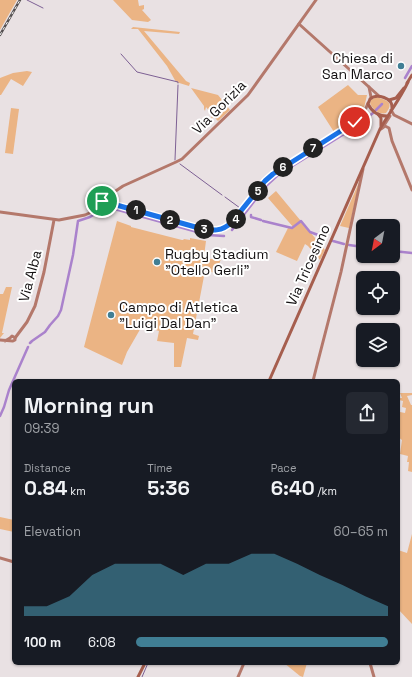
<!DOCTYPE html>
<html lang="en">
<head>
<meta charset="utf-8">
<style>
  body { margin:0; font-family:"Space Grotesk",sans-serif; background:#242831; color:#f1f3f6; height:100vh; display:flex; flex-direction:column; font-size:15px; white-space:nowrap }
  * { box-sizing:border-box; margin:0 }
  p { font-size:13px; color:#9ea1a6 }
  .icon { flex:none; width:22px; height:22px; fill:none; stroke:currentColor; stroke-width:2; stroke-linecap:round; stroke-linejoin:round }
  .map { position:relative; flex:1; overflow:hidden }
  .panel { position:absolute; left:12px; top:379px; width:388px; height:286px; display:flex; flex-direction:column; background:#171b24; border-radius:6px; box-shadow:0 1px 3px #0004 }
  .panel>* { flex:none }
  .needle { width:26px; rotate:212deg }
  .tools { position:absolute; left:356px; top:219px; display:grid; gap:8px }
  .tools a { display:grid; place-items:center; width:44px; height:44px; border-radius:6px; background:#171b24; box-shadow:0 1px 3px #0004; font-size:20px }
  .pin { position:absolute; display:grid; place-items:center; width:34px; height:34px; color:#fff; margin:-17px; border:2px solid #fff; border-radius:50%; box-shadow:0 1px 4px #0007 }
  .km { position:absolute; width:20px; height:20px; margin:-10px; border-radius:50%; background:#222; color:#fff; font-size:11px; line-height:20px; text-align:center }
  .round { display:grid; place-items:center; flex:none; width:42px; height:42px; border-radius:6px; background:#242831 }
  .summary { display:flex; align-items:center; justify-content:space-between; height:68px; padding:0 12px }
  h1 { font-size:22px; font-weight:800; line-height:30px }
  .figures { display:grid; grid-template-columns:repeat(3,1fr); gap:6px; height:68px; padding:4px 12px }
  .figures div { display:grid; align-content:center }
  .figures b { font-size:20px; font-weight:800 }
  .figures small { font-size:11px; font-weight:400 }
  .figures p { font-size:11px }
  .chart { height:112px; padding:8px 12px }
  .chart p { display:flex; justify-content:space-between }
  .chart svg { width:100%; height:72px; margin-top:4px; fill:#407e94; opacity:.7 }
  ul { padding:0 12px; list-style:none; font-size:13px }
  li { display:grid; grid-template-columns:64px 48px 1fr; align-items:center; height:30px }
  li i { height:10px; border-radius:5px; background:#407e94 }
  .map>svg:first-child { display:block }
  .green { fill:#ebb484 }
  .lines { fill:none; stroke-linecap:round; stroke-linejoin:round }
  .stream { stroke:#7d6094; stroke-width:1 }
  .canal { stroke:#aa82cc; stroke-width:2.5 }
  .secondary { stroke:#b4786b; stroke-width:3 }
  .primary { stroke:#a65e4e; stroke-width:3 }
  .rail-casing { stroke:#544f50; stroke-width:2.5 }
  .rail { stroke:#fff; stroke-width:1; stroke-dasharray:3; stroke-linecap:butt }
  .route-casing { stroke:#fff; stroke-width:8 }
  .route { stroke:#1a73e8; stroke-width:5 }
  .poi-dot { fill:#407e94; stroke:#fff; stroke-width:1.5 }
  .labels { text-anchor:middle; stroke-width:4; stroke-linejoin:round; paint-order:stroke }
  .poi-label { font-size:14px; fill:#131011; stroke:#fff; text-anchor:start }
  .street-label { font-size:14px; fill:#131011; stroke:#fff }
</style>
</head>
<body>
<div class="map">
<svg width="412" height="677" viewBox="0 0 412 677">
  <rect width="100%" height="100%" fill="#e9e1e3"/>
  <g class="green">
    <path d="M 0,0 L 17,0 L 0,30 Z"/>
    <path d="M 113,0 L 138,0 L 139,6 L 144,5 L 144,9 L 142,10 L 151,20 L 148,22 L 132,20 Z"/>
    <path d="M 133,27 L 180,32 L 179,34 L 144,31 L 186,81 L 190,83 L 189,86 L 176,82 L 167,66 L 138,29 L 131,29 Z"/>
    <path d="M 27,71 L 32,72 L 23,86 L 11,79 L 1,95 L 0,95 L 0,78 L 13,73 Z"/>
    <path d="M 348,85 L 358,95 L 367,95 L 364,108 L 359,116 L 334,132 L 318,107 Z"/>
    <path d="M 191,88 L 218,95 L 230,110 L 218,121 L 214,117 L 211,119 L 212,114 L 206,107 L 205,111 L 204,109 L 204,106 Z"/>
    <path d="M 376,97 C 386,100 395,102 386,113 C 379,115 372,109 370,103 L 371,100 Z"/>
    <path d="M 11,108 L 19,109 L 13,154 L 5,153 Z"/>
    <path d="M 360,180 L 349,228 L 340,226 Z"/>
    <path d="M 276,191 L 325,250 L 320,260 L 308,246 L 305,244 L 297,261 L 276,252 L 288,228 L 294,228 L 268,198 Z"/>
    <path d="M 117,221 L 131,226 L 131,227 L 182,240 L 183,240 L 184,239 L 190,240 L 190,238 L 206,241 L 204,256 L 209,257 L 209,259 L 212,259 L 213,254 L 222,256 L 216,273 L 205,271 L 193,334 L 199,336 L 198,340 L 187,338 L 181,367 L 174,367 L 174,343 L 157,341 L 159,331 L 142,326 L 127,352 L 122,365 L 84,347 Z"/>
    <path d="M 6,287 L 12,287 L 2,333 L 4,333 L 0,338 L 0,294 L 3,294 Z"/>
    <path d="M 400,393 L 412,393 L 412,395 L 407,396 L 411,405 L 412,405 L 412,472 L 408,471 L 409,462 L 407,462 L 408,456 L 400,454 L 402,440 L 398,437 L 398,413 L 400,414 L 400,412 L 405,413 L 406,408 L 402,407 L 403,401 L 399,400 L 399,398 L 402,398 Z"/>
    <path d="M 0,517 L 14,520 L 14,532 L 0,529 Z"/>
    <path d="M 412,534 L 412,624 L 398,609 L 398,550 L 407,553 Z"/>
    <path d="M 284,663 L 307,663 L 303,677 L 300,676 Z"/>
  </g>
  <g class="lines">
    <g class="stream">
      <path d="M 27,0 L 43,8"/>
      <path d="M 121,54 L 137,72 L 178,82 L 178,83"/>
      <path d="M 175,160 L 178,85"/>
      <path d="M 180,164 L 222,195"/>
      <path d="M 225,197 L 240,208"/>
      <path d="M 246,211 L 247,211"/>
      <path d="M 142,677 L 148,663"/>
    </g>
    <g class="canal">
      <path d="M 405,78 L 412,66"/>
      <path d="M 376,110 L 382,104"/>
      <path d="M 251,215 L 251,217 L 261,220"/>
      <path d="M 263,221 L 292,228 L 301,221 L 310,232 L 321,236"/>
      <path d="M 232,230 L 266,186 L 278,175 L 357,126 L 373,113"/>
      <path d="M 333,241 L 344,244"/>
      <path d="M 349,245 L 363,247"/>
      <path d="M 393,251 L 412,253"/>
      <path d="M 30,343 L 32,341 L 45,332 L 50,325 L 58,316 L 61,310 L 73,255 L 78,221 L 90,217 L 103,209 L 111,208 L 208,235 L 224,236"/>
      <path d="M 0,416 L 4,407 L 9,390 L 28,347"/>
    </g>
    <g class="secondary">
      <path d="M 299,24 L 379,96"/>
      <path d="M 369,87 L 371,97"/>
      <path d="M 391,110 L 394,115 L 412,124"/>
      <path d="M 383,127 L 390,116"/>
      <path d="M 381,129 L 385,126 L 389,128 L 392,141 L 412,190"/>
      <path d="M 106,202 L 199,229 C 212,231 222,232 232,222 L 265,181 L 273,174 L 355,122 L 364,113 L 368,103"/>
      <path d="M 92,211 L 97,206 L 100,204 L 101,201 L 123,186 L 176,162 L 182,159 L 248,95 L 316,0"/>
      <path d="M 0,212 L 59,220 L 85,215 L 105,206 L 106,201"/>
      <path d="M 15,338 L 27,322 L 35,306 L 44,272 L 54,220"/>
      <path d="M 0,340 C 5,341 9,340 13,341 L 15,340 L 15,338 L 14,337 L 12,336 L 10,338 L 5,341"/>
      <path d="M 313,381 L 317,365 L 341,272 L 363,169"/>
      <path d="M 0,558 L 14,562"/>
      <path d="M 370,663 L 374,677"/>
      <path d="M 238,677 L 244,663"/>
    </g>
    <g class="primary">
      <path d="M 407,83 L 412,75"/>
      <path d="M 389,100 L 396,98 L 404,88"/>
      <path d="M 378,114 L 381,118 L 381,126"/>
      <path d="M 387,116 C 379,116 372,112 368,104 L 370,99 C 377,93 393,98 392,108"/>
      <path d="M 269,381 L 380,129 C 389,113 400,99 408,82"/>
      <path d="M 138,677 L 145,663"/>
    </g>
    <defs>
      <path id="rail" d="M 0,35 L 20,0"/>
    </defs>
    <use href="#rail" class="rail-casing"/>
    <use href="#rail" class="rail"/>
  </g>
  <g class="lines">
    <defs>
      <path id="route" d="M 102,201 L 199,228 C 212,231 222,232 232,222 L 265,181 L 273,174 L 355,122"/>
    </defs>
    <use href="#route" class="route-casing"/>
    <use href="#route" class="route"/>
  </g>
  <g class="poi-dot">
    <circle cx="401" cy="66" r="4"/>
    <circle cx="157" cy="262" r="4"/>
    <circle cx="111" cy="315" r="4"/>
  </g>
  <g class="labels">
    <g class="poi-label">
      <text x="393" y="63" text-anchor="end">Chiesa di<tspan x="393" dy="16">San Marco</tspan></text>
      <text x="165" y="259">Rugby Stadium<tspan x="165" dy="16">"Otello Gerli"</tspan></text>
      <text x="119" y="312">Campo di Atletica<tspan x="119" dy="16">"Luigi Dal Dan"</tspan></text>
    </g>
    <g class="street-label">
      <text transform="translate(219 107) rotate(-45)" y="5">Via Gorizia</text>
      <text transform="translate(308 265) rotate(-66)" y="5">Via Tricesimo</text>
      <text transform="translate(30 276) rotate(-75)" y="5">Via Alba</text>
    </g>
  </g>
</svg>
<div class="tools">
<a><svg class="needle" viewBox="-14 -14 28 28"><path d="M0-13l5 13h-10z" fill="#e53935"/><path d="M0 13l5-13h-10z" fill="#9ea1a6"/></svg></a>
<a><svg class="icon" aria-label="locate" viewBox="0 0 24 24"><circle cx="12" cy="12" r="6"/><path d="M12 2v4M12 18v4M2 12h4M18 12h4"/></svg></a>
<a><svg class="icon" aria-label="layers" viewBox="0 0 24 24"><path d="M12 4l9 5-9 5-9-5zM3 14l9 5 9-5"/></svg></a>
</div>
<div class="pin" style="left:102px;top:201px;background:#1e9e55"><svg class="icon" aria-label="arrive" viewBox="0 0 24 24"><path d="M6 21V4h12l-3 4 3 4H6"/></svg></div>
<div class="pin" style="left:355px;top:122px;background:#d93025"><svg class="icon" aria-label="check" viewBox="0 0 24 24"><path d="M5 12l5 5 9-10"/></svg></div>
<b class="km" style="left:136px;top:210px">1</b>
<b class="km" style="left:170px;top:220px">2</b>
<b class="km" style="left:204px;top:229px">3</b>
<b class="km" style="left:236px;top:219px">4</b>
<b class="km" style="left:258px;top:191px">5</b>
<b class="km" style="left:283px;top:167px">6</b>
<b class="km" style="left:313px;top:148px">7</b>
<section class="panel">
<div class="summary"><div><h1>Morning run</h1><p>09:39</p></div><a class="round"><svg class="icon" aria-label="share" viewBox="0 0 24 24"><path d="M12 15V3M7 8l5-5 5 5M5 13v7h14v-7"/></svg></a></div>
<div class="figures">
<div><p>Distance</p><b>0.84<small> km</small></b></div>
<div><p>Time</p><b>5:36</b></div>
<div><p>Pace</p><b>6:40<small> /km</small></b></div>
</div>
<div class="chart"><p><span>Elevation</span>60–65 m</p>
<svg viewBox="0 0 160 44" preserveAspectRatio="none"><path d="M0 44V38L10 38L20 32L30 19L40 12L50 12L60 12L70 19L80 12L90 12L100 6L110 6L120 12L130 19L140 25L150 32L160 38V44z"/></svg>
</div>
<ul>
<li><b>100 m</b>6:08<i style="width:100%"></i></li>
</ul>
</section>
</div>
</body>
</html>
